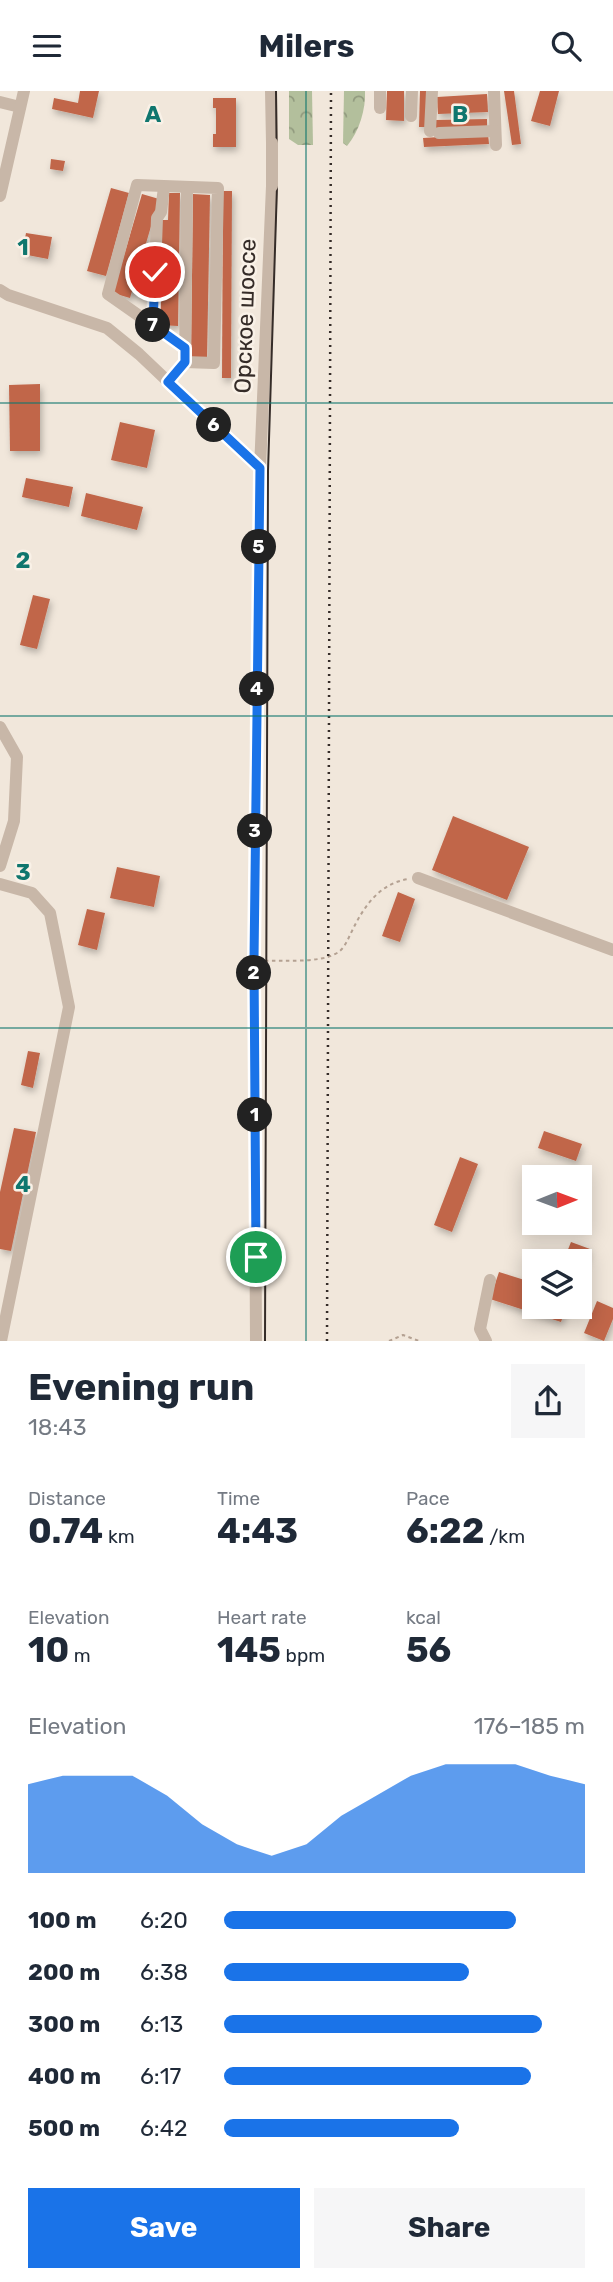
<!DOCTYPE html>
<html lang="en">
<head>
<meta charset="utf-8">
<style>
  body { margin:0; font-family:Rubik,sans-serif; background:#f6f6f7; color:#1f2937; height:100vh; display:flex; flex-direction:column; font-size:26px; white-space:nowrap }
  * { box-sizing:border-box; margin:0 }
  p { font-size:23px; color:#747a83 }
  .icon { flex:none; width:38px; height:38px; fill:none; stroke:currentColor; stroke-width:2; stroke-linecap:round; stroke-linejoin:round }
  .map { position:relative; height:1250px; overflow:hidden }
  .drawer { display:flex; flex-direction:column; background:#fff; flex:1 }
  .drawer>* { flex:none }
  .needle { width:46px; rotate:89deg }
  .controls { position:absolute; left:522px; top:1074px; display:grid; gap:14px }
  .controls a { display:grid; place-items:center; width:70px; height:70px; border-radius:0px; background:#fff; box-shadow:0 4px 18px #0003; font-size:35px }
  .pin { position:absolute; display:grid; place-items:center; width:60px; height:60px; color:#fff; margin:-30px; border:4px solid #fff; border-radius:50%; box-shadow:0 2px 7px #0007 }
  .km { position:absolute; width:35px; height:35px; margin:-18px; border-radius:50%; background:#222; color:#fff; font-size:19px; line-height:35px; text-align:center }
  .round { display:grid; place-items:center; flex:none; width:74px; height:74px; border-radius:0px; background:#f6f6f7 }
  .headline { display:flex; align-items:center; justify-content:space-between; height:119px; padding:0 28px }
  h1 { font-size:38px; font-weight:700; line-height:52px }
  .stats { display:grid; grid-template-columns:repeat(3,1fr); gap:10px; height:119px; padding:7px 28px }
  .stats div { display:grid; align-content:center }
  .stats b { font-size:35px; font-weight:700 }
  .stats small { font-size:19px; font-weight:400 }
  .stats p { font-size:19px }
  .chart { height:196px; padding:14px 28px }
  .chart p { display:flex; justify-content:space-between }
  .chart svg { width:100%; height:126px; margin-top:7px; fill:#1a73e8; opacity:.7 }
  .button { display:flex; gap:14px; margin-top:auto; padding:14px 28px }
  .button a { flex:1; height:80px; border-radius:0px; background:#1a73e8; color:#fff; font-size:28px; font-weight:700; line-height:80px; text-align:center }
  .button a+a { background:#f6f6f7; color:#1f2937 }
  ul { padding:0 28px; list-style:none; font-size:23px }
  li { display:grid; grid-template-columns:112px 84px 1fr; align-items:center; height:52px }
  li i { height:18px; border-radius:9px; background:#1a73e8 }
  header { display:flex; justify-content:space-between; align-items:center; height:91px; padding:0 28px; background:#fff; font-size:32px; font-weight:700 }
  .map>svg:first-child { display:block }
  .forest { fill:url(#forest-crowns) }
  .building { fill:#c16649; filter:url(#shadow) }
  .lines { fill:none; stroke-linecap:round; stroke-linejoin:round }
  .path { stroke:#b4a192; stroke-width:2; stroke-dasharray:3.5 3.5; stroke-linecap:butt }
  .minor { stroke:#c8b7a8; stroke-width:12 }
  .tram { stroke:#352c28; stroke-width:2 }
  .rail { stroke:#352c28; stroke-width:2.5; stroke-dasharray:2 5; stroke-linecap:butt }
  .minor-bridge { stroke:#c8b7a8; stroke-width:12 }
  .route-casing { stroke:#fff; stroke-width:14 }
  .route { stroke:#1a73e8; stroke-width:9 }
  .grid { fill:none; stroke:#0f766e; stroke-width:2; stroke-opacity:0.55 }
  .labels { text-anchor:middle; stroke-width:5; stroke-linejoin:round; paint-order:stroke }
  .street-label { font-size:23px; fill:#352c28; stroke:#f9f1e7 }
  .grid-label { font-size:23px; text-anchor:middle; font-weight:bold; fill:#0f766e; stroke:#f9f1e7; stroke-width:5; stroke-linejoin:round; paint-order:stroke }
</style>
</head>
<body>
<header><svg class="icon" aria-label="menu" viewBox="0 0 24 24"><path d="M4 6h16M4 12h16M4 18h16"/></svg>Milers<svg class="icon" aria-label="search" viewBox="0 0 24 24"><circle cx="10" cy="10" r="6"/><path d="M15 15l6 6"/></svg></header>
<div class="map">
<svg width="613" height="1250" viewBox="0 0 613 1250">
  <defs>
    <pattern id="forest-crowns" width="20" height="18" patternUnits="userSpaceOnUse" patternTransform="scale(1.75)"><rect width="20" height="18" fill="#b3bf9c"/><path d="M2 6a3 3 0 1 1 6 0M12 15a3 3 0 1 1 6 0" fill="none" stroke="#929b7f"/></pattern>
    <filter id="shadow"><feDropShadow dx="2" dy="4" stdDeviation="3.5" flood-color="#0004"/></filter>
  </defs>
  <rect width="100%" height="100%" fill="#f1e7db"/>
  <g class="forest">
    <path d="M 289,0 L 312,0 L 313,54 L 298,54 L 289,48 Z"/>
    <path d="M 344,0 L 365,0 C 366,18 359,41 347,55 L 343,52 Z"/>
  </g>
  <g class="building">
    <path d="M 80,0 L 99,0 L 93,27 L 52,18 L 54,7 L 78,12 Z"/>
    <path d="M 387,0 L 404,0 L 404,30 L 386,29 Z"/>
    <path d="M 420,0 L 427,0 L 426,36 L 419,36 Z"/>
    <path d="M 504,0 L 514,0 L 521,53 L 512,54 Z"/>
    <path d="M 540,0 L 559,0 L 550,35 L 531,30 Z"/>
    <path d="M 487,3 L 488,21 L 438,23 L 437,6 Z"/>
    <path d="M 213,7 L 236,7 L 236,56 L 213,56 L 213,43 L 216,43 L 216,17 L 213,17 Z"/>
    <path d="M 487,28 L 487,36 L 435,37 L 435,29 Z"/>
    <path d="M 488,43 L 489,53 L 424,56 L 423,47 Z"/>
    <path d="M 51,68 L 65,70 L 63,80 L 50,78 Z"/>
    <path d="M 111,97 L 129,102 L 106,185 L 87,180 Z"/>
    <path d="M 223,100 L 232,100 L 231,287 L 222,287 Z"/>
    <path d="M 169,102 L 180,102 L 178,235 L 160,234 L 161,129 L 168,129 Z"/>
    <path d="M 142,103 L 159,108 L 130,207 L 113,202 Z"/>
    <path d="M 193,103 L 210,104 L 207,267 L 191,267 Z"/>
    <path d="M 26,142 L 52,146 L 48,168 L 22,163 Z"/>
    <path d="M 40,293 L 40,360 L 10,360 L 9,294 Z"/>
    <path d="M 120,331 L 155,339 L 147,377 L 111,369 Z"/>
    <path d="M 26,387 L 73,396 L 69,416 L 22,406 Z"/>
    <path d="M 86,402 L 143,416 L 137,439 L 81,425 Z"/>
    <path d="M 33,504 L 50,508 L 37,558 L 20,554 Z"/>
    <path d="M 453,725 L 529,756 L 507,809 L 432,779 Z"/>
    <path d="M 117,776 L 160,785 L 154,816 L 110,807 Z"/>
    <path d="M 398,801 L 415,808 L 400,851 L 382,845 Z"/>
    <path d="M 87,818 L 105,822 L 97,859 L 78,854 Z"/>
    <path d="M 28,960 L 40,962 L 33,997 L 21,994 Z"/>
    <path d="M 14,1037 L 36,1041 L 11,1160 L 0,1158 L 0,1101 Z"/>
    <path d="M 544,1040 L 582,1053 L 576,1070 L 538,1057 Z"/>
    <path d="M 460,1066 L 478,1073 L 452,1141 L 434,1134 Z"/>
    <path d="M 571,1151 L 590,1158 L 579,1183 L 579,1171 L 563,1171 Z"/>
    <path d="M 499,1181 L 534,1192 L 534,1216 L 566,1216 L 561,1231 L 490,1208 Z"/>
    <path d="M 597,1210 L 613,1217 L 613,1228 L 604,1250 L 584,1242 Z"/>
  </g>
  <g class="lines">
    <g class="path">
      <path d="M 265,870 C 284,869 319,872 335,863 C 344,859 347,850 351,842 C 363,817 378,793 408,788"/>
      <path d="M 389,1250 L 403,1244 L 419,1250"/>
    </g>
    <g class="minor">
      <path d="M 271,0 L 272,52"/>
      <path d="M 494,0 L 496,54"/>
      <path d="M 0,11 L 20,16"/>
      <path d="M 380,17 L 380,0"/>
      <path d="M 411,25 L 412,0"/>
      <path d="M 430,40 L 432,0"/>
      <path d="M 439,42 L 495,40"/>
      <path d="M 0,105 L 24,0"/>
      <path d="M 0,199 L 8,204 L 107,237 L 139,263 L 260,378"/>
      <path d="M 153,235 L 157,127 L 161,121 L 164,96"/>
      <path d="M 185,271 L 214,272 L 218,97 L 137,94 L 108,203 L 185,257"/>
      <path d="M 168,291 L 185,271 L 187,98"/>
      <path d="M 0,636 L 17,666 L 14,730 L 0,775"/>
      <path d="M 418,787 L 613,859"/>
      <path d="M 0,793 L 32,802 L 50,822 L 69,916 L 1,1250"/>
      <path d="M 256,1250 L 254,870 L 256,638 L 260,378 L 272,95"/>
      <path d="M 486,1250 L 480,1238 L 490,1189"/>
    </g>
    <path class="tram" d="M 265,1250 L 268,380 L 277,95 L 276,0"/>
    <path class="rail" d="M 327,1250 L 331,0"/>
    <path class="minor-bridge" d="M 272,52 L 272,95"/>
  </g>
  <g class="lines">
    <defs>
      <path id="route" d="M 155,181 L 153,234 L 185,257 L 185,271 L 168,291 L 260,377 L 254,870 L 256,1166"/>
    </defs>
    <use href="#route" class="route-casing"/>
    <use href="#route" class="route"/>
  </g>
  <path class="grid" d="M 306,0 L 306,1250M 0,312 L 613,312M 0,625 L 613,625M 0,937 L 613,937"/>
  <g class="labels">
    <g class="street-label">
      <text transform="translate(245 225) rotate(-88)" y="8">Орское шоссе</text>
    </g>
  </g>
  <g class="grid-label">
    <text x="153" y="31">A</text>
    <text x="460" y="31">B</text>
    <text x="23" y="164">1</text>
    <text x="23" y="477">2</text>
    <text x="23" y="789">3</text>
    <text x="23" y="1101">4</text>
  </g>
</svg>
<div class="controls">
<a><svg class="needle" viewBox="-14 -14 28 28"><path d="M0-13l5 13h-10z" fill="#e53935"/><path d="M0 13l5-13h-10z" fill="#747a83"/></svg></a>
<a><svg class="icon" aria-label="layers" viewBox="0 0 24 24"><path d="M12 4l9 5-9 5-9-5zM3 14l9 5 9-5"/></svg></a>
</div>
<div class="pin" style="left:256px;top:1166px;background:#1e9e55"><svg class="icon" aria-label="arrive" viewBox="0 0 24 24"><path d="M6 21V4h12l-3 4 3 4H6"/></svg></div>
<div class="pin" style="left:155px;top:181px;background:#d93025"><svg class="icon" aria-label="check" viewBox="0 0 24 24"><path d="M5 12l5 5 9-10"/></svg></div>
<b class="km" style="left:255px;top:1024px">1</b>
<b class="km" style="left:254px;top:882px">2</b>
<b class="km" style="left:255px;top:740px">3</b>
<b class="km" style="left:257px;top:598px">4</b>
<b class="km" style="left:259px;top:456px">5</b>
<b class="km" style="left:214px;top:334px">6</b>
<b class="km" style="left:153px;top:234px">7</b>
</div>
<section class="drawer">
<div class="headline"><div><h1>Evening run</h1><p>18:43</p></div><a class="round"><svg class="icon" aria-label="share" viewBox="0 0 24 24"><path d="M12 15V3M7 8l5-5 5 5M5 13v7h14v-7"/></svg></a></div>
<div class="stats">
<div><p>Distance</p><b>0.74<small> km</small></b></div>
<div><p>Time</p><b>4:43</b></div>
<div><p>Pace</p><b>6:22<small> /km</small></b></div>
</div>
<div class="stats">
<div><p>Elevation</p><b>10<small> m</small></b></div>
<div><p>Heart rate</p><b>145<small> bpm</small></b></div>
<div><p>kcal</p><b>56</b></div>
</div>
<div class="chart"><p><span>Elevation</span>176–185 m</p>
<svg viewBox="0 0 160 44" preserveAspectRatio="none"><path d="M0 44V13L10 10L20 10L30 10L40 17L50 27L60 34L70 38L80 34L90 24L100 17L110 10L120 6L130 6L140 6L150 10L160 13V44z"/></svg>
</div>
<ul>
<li><b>100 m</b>6:20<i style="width:81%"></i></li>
<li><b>200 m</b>6:38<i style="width:68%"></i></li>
<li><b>300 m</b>6:13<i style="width:88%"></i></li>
<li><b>400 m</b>6:17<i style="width:85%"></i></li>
<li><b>500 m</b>6:42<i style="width:65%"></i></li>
</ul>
<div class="button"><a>Save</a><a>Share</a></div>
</section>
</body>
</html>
